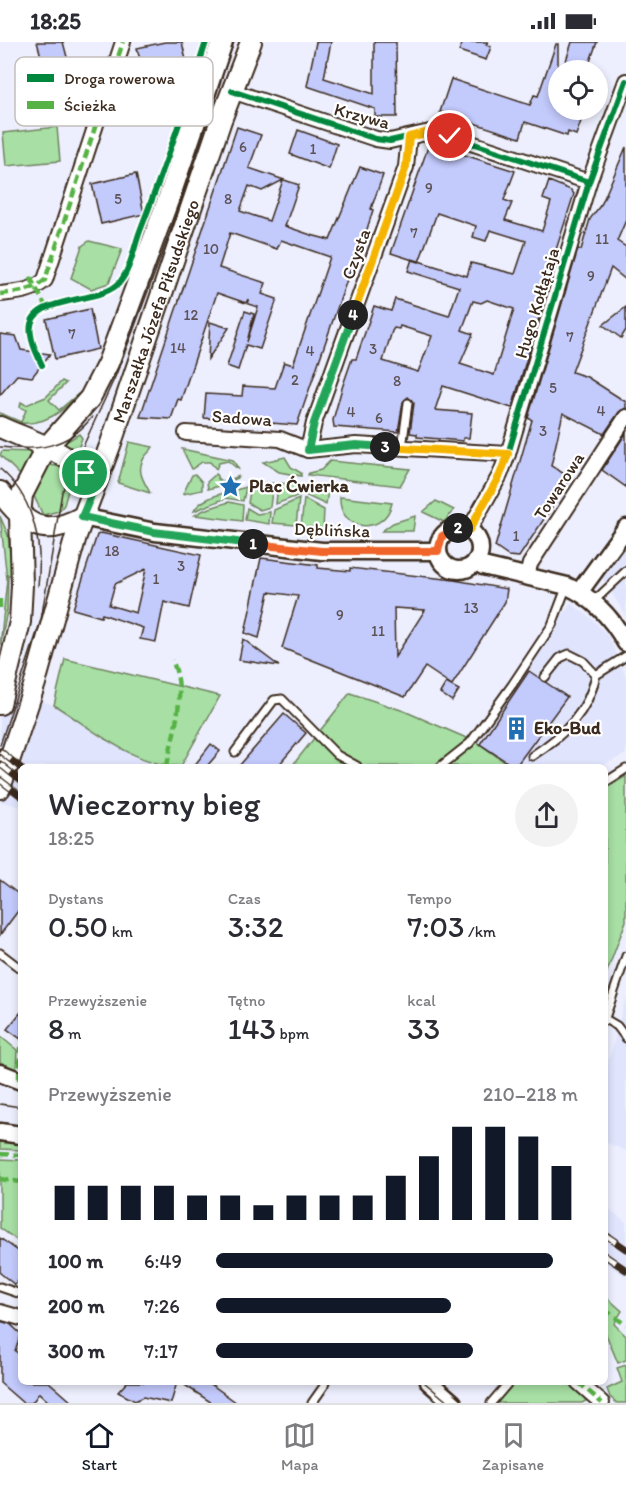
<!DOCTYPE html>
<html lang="pl">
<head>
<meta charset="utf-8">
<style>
  body { margin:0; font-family:Itim,sans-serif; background:#f2f2f3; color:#2b2b33; height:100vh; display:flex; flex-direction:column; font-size:22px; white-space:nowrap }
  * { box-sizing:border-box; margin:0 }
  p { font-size:20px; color:#7c7c81 }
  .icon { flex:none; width:33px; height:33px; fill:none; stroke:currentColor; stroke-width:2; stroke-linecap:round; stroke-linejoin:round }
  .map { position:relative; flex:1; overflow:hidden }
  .details { position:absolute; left:18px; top:722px; width:590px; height:621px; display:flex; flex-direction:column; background:#fff; border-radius:9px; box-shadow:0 3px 9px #0003 }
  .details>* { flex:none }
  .buttons { position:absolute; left:548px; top:18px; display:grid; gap:12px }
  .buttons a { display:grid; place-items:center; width:60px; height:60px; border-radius:50%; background:#fff; box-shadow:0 3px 9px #0003; font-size:30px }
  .pin { position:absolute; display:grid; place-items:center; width:51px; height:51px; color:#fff; margin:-26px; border:3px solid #fff; border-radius:50%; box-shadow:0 2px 6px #0007 }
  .km { position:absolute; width:30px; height:30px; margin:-15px; border-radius:50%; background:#222; color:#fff; font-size:16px; line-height:30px; text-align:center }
  .round { display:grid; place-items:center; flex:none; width:63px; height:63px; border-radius:32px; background:#f2f2f3 }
  .headline { display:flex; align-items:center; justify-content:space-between; height:102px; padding:0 30px }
  h1 { font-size:33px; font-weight:600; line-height:45px }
  .stats { display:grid; grid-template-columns:repeat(3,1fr); gap:9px; height:102px; padding:6px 30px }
  .stats div { display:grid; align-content:center }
  .stats b { font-size:30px; font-weight:600 }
  .stats small { font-size:16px; font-weight:400 }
  .stats p { font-size:16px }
  .chart { height:168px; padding:12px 30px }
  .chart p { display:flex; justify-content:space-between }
  .chart svg { width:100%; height:108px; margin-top:6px; stroke:#111827; stroke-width:6 }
  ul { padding:0 30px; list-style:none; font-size:20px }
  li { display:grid; grid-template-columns:96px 72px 1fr; align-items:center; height:45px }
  li i { height:15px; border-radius:8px; background:#111827 }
  .status { display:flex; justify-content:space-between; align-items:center; height:42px; padding:0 30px; background:#fff; direction:ltr }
  .status svg { height:16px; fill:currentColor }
  .tabs { display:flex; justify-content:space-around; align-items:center; height:84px; border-top:2px solid #e1e1e2; background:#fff; font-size:16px; color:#7c7c81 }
  .tabs a { display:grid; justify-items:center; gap:3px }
  .tabs .selected { color:#111827 }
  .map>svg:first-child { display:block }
  .built { fill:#e0e4fd }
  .green { fill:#a7dfa4; stroke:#718461; stroke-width:1.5 }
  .building { fill:#c3cafc; stroke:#3b2a1e; stroke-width:1.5; fill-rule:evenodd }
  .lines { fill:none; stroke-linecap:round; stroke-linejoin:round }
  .service-casing { stroke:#3b2a1e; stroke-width:11 }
  .minor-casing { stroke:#3b2a1e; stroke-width:18 }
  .tertiary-casing { stroke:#3b2a1e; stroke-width:21 }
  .secondary-casing { stroke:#3b2a1e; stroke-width:24 }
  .service { stroke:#fff; stroke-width:7 }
  .minor { stroke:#fff; stroke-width:14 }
  .tertiary { stroke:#fff; stroke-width:16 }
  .secondary { stroke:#fff; stroke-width:20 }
  .tram { stroke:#3b2a1e; stroke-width:1.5 }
  .rail-casing { stroke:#3b2a1e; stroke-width:7 }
  .rail { stroke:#fff; stroke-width:4.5; stroke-dasharray:14; stroke-linecap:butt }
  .quiet { stroke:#57b245; stroke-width:4.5; stroke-dasharray:9 4.5; stroke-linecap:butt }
  .cycleway-casing { stroke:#fff; stroke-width:10 }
  .cycleway { stroke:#00873e; stroke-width:6 }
  .split-1-casing { stroke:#fff; stroke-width:12 }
  .split-2-casing { stroke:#fff; stroke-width:12 }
  .split-3-casing { stroke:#fff; stroke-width:12 }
  .split-4-casing { stroke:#fff; stroke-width:12 }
  .split-5-casing { stroke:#fff; stroke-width:12 }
  .split-1 { stroke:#22a559; stroke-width:8 }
  .split-2 { stroke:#f0652b; stroke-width:8 }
  .split-3 { stroke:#f5b400; stroke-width:8 }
  .split-4 { stroke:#22a559; stroke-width:8 }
  .split-5 { stroke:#f5b400; stroke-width:8 }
  .labels { text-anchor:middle; stroke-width:4.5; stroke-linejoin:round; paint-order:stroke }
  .number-label { font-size:15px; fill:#5d5256 }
  .street-label { font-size:18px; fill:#3b2a1e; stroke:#fff }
  .poi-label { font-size:18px; font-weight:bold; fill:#3b2a1e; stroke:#fff; text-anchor:start }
  .key { fill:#fff; stroke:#c4bfbc; stroke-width:1.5 }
  .key-label { font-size:16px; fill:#3b2a1e }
</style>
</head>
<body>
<div class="status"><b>18:25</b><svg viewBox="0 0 49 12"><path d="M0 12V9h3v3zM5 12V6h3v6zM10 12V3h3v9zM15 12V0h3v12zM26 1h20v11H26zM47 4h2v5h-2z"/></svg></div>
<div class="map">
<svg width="626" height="1361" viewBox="0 0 626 1361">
  <rect width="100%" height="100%" fill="#edeffe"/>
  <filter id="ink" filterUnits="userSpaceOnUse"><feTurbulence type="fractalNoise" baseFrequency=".0167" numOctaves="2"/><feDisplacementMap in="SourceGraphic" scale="12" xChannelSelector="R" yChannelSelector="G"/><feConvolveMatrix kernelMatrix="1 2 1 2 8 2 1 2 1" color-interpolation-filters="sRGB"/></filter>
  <g filter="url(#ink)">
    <g class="built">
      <path d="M 626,503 L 626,574 L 601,534 Z"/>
      <path d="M 571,561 L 591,576 L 609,595 L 626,635 L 626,712 L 601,724 L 510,724 L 478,699 Z"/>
      <path d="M 0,645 L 54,663 L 128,709 L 163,724 L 21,724 L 21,765 L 0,759 Z"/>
      <path d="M 626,955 L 626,1109 L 605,1100 L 605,1032 Z"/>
      <path d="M 604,1163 L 626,1180 L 626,1235 L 605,1220 Z"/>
    </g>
    <g class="green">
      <path d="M 57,85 L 60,119 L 6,124 L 3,91 Z"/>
      <path d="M 89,199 L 122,207 L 109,241 L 91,247 L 71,236 L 82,204 Z"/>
      <path d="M 62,339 L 66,341 L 49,358 L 59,368 L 78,352 C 58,377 31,389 0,376 L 0,371 L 21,380 L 26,368 L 20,365 L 21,360 L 26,363 L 46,355 Z"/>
      <path d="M 79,392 L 82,396 L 77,410 L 61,403 Z"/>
      <path d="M 129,400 L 153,405 C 151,409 146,412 144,416 C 135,430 146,442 150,451 L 118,441 Z"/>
      <path d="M 182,407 L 233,418 L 239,428 L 228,419 L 219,421 L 216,427 L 210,420 L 202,420 L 192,427 Z"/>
      <path d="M 2,409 L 34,410 L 22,435 L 0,413 Z"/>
      <path d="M 285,415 L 291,425 L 301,431 L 301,434 L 279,430 L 263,420 Z"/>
      <path d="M 330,419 L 410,427 L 400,444 L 308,433 L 309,431 L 321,428 Z"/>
      <path d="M 49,423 L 63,425 L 71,438 L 64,463 L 59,469 L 43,473 L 32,450 L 43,428 Z"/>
      <path d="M 195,432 L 202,440 L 202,448 L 183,452 L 192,433 Z"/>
      <path d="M 216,432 L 218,437 L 225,440 L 239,434 L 231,441 L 208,447 L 207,440 Z"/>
      <path d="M 273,441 L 270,465 L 260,468 L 248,461 L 251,444 Z"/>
      <path d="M 278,441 L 301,443 L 300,453 L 276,462 Z"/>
      <path d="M 246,445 L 243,459 L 226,456 L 194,469 C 201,454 231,450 246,445 Z"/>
      <path d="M 306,445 L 328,447 L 326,463 L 305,453 Z"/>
      <path d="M 340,455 L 392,461 C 384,495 338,489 340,455 Z"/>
      <path d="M 299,457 L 296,483 L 272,481 L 274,468 Z"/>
      <path d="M 304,457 L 324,468 L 323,487 L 301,484 Z"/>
      <path d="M 436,459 L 454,468 L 444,480 L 423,470 Z"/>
      <path d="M 229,460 L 243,463 L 242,479 L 195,473 L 204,468 Z"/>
      <path d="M 247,466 L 257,472 L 270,470 L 269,482 L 245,478 Z"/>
      <path d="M 0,474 L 8,493 L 12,533 L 8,533 L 7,569 L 0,605 L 7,537 Z"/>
      <path d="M 415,474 L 413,489 L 382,489 L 393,481 Z"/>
      <path d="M 65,617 L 220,654 L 181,724 C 135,725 92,686 54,663 Z"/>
      <path d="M 350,651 L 404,669 L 478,701 L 510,724 L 292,724 Z"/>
      <path d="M 626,734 L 626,879 L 605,935 L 605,747 Z"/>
      <path d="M 0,994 L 17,1008 L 16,1028 L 0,1020 Z"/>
      <path d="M 0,1098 L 21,1101 L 21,1108 L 0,1107 Z"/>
      <path d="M 0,1117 L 21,1118 L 21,1201 L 0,1186 Z"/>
      <path d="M 604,1253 L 622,1269 L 614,1282 L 626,1294 L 626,1318 L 618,1321 L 605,1290 Z"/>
      <path d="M 626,1323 L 626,1361 L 617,1361 L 610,1355 L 607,1347 L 622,1340 L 617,1326 Z"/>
      <path d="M 514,1340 L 573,1340 L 591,1356 L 582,1361 L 496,1361 Z"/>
    </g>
    <g class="building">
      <path d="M 37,0 L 63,0 L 71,30 L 47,36 Z"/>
      <path d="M 165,0 L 182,0 L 190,36 L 147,46 L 137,6 Z"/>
      <path d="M 316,0 L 331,0 L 324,36 L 374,52 L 374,0 L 396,0 L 397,75 L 375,75 L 375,67 L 307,44 Z"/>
      <path d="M 463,0 L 488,0 L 486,3 L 491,5 L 486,18 L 459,9 Z"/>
      <path d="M 572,0 L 597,0 L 587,28 L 563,28 Z"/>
      <path d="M 556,2 L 558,2 L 558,68 L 585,68 L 576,93 L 568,90 L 567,94 L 525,80 L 520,96 L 440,70 L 451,37 L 530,63 L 534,53 L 538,54 Z"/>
      <path d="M 237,85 L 261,93 L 249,126 L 299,143 L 285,184 L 311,193 L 330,198 L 360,125 L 383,133 L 371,167 L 373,168 L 364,197 L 355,224 L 352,223 L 297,383 L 204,376 L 206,352 L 242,354 L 243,344 L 275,346 L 284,320 L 293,323 L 330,215 L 281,198 L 277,207 L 230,191 L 219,226 L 266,241 L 262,252 L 277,257 L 260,307 L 246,303 L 238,328 L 227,324 L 245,269 L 254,272 L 247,300 L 258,265 L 248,262 L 248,257 L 246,261 L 217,251 L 181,358 L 178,357 L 171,377 L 140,375 ZM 283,138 L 269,179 L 240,169 L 249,144 L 262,149 Z"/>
      <path d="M 298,88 L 337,102 L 329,127 L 290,112 Z"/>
      <path d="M 433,103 L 515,129 L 504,158 L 512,161 L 505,178 L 542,189 L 551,160 L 543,157 L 549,139 L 571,148 L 574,152 L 545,242 L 552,232 L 512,366 L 443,344 L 435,368 L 472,371 L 469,396 L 463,396 L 463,399 L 417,395 L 417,392 L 410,391 L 414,361 L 408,355 L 403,360 L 398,390 L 334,385 L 333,378 L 342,346 L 352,317 L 356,317 L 374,264 L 391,269 L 395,257 L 449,274 L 459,245 L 408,229 L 412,217 L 467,234 L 471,221 L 515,232 L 526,199 L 490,188 L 486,199 L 473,195 L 476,184 L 437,171 L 419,220 L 391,211 L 428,105 ZM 487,258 L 514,267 L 494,333 L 460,322 L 473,292 L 462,288 L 473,259 L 481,261 ZM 400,284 L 432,294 L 418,330 L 383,319 L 392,289 L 394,286 L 399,287 Z"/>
      <path d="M 626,105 L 626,178 L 617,199 L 626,205 L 626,238 L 611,226 L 572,330 L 587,335 L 626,360 L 626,366 L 619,370 L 604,392 L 563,371 L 551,424 L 571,436 L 519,515 L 508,514 L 495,505 L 532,378 L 528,376 L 578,207 L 581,208 L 590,177 L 602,161 Z"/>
      <path d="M 136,132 L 144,172 L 101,182 L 92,142 Z"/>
      <path d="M 626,265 L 626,288 L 621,296 L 603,283 Z"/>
      <path d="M 90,267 L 98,307 L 55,317 L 46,277 Z"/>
      <path d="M 210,280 L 229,286 L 208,317 Z"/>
      <path d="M 0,292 L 16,294 L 21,308 L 50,312 L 32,335 L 17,333 L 0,353 Z"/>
      <path d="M 626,391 L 626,445 L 602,428 Z"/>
      <path d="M 101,491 L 201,513 L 189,566 L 164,560 L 156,600 L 140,597 L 143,586 L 102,572 L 101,575 L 73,567 L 97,493 ZM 146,527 L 136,571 L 109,563 L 115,542 Z"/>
      <path d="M 261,516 L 318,523 L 318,526 L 350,529 L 350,526 L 454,538 L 507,547 L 505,560 L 452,643 L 425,625 L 405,655 L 282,606 L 298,554 L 269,550 L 259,596 L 245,591 ZM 394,566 L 425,568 L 395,615 Z"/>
      <path d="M 243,597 L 279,624 L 239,618 Z"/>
      <path d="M 529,629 L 567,655 L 516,724 L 513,724 L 480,702 Z"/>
      <path d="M 446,641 L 459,648 L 452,659 L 440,651 Z"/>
      <path d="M 284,672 L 306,691 L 278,724 L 239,724 Z"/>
      <path d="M 211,702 L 220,709 L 207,724 L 194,724 Z"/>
      <path d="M 0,838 L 21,854 L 21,865 L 0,893 Z"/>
      <path d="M 21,970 L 21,997 L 7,987 Z"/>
      <path d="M 0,1196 L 21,1211 L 21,1235 L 15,1243 L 0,1231 Z"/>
      <path d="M 0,1279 L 10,1282 L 21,1292 L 15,1309 L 21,1313 L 21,1340 L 49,1340 L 73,1361 L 50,1361 L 39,1351 L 32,1361 L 23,1361 L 0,1341 Z"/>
      <path d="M 127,1340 L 177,1340 L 171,1361 L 143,1355 L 135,1359 L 118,1350 Z"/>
      <path d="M 180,1340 L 208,1340 L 237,1361 L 212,1361 Z"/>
    </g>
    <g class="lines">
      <defs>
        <g id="service">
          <path d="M 402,406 L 408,361"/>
          <path d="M 594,559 L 626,529"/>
          <path d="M 545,635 L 560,616 L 569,612 L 583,619 L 596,633"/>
          <path d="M 235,710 L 274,658 L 282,657 L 337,713 L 357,724"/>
          <path d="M 532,714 C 564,693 588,671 596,633 L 626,614"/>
          <path d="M 441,724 L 470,701 L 512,643 L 552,583 L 566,546"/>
          <path d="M 604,741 L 626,727"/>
          <path d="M 0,911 L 21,927"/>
          <path d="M 605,977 L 617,984 L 626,996"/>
          <path d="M 604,979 L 626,914"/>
          <path d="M 0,1245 L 21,1252"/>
          <path d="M 312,1361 L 324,1344 L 325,1340"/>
          <path d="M 491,1361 L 509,1340"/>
        </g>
        <g id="minor">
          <path d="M 232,49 L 376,97 L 390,99 L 430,90 L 450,94 L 589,140"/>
          <path d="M 0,252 C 16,250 32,250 45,238 L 123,0"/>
          <path d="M 186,391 L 280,397 L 308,408 L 356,403 L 508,412"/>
          <path d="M 308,408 L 314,381 L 406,125 L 409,95"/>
          <path d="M 469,488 L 500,433 L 508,412 L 589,140 L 626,39"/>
          <path d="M 527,534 L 530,522 L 626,375"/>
          <path d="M 0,1270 L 21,1276"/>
          <path d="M 578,1340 L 602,1361"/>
        </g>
        <g id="tertiary">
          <path d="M 82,475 L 155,490 L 322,509 L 438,509"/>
          <circle cx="459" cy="507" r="21"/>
          <path d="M 476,519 L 483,524 L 567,544 C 594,556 612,576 626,601"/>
          <path d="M 580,549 L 626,486"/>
          <path d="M 0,1031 L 21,1039"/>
          <path d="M 0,1090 L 21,1093"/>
          <path d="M 429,1340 L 453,1361"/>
        </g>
        <g id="secondary">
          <path d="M 0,385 C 34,401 82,411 92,451"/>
          <path d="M 0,450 C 25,482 42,497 82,475"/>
          <path d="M 0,662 L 20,580 L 22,543 L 20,473 L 22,453 L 46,406 L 90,356 L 108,321 L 171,150 L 222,0"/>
          <path id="s1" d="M 0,746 L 35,641 L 76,494 L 111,401 L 221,78 L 251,0"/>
        </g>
      </defs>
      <use href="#service" class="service-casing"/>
      <use href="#minor" class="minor-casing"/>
      <use href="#tertiary" class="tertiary-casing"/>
      <use href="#secondary" class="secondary-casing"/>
      <use href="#service" class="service"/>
      <use href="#minor" class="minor"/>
      <use href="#tertiary" class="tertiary"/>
      <use href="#secondary" class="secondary"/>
      <g class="tram">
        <path d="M 0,405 C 36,409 68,406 92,375"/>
        <path d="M 0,427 C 34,455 43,502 38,544"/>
        <path d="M 0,703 L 41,578 L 62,450 L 115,335 L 132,292 L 170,190 L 234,0"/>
        <path d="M 0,1062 L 21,1065"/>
        <path d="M 424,1340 L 449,1361"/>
      </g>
      <defs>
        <g id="rail">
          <path d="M 0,709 L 21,726"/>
          <path d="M 0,722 L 21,739"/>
          <path d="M 0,738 L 21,754"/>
          <path d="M 604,1192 L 626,1207"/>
          <path d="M 604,1213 L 626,1228"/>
        </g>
      </defs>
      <use href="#rail" class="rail-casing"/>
      <use href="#rail" class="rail"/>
      <g class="quiet">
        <path d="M 30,235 L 46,265"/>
        <path d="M 0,252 C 16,250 32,250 45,238 L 123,0"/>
        <path d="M 0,557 L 0,566"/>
        <path d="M 167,724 C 173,689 188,652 172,618"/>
        <path d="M 19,1038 L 20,1005"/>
        <path d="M 0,1112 L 21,1113"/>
        <path d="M 0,1137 L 21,1140"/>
        <path d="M 604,1267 L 626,1283"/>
        <path d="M 578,1340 L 602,1361"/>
      </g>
      <defs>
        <g id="cycleway">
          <path d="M 232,49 L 376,97 L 390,99 L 430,90 L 450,94 L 589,140"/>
          <path d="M 42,323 C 38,314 32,303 31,293 C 23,251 101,264 120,240 C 131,226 134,205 140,189 C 164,127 186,63 206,0"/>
          <path d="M 469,488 L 500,433 L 508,412 L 589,140 L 626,39"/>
        </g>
      </defs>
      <use href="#cycleway" class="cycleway-casing"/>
      <use href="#cycleway" class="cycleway"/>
    </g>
  </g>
  <g class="lines" filter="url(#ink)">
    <defs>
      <path id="split-1" d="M 85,431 L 92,451 L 82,475 L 154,490 L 253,502"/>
      <path id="split-2" d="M 253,502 L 322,509 L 438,509 L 442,494 L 458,486"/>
      <path id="split-3" d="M 385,405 L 508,412 L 500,433 L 469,488 L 458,486"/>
      <path id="split-4" d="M 353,273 L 314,381 L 308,408 L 356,403 L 385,405"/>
      <path id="split-5" d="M 353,273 L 406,125 L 409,95 L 430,90 L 450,94"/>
    </defs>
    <use href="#split-1" class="split-1-casing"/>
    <use href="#split-2" class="split-2-casing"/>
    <use href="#split-3" class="split-3-casing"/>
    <use href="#split-4" class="split-4-casing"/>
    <use href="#split-5" class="split-5-casing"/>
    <use href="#split-1" class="split-1"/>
    <use href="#split-2" class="split-2"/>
    <use href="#split-3" class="split-3"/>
    <use href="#split-4" class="split-4"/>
    <use href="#split-5" class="split-5"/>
  </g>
  <defs>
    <symbol id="sight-bare" viewBox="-9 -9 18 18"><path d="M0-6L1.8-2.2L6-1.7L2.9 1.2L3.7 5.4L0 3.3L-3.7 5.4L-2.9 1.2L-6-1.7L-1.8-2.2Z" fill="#1f6fb2" stroke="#fff" stroke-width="2.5" paint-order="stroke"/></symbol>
    <symbol id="building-bare" viewBox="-9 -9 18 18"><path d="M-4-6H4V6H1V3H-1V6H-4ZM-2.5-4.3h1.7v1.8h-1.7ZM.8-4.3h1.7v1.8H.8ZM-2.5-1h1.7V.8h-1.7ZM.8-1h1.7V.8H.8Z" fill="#1f6fb2" stroke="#fff" stroke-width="2.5" paint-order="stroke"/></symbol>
  </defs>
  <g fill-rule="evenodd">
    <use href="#sight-bare" x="214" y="428" width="33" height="33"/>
    <use href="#building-bare" x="500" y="670" width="33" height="33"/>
  </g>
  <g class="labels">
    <g class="number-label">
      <text x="243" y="110">6</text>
      <text x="313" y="112">1</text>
      <text x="429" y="151">9</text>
      <text x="118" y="162">5</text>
      <text x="228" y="162">8</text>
      <text x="414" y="196">7</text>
      <text x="602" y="202">11</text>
      <text x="211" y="212">10</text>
      <text x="591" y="239">9</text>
      <text x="191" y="278">12</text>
      <text x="72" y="297">7</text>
      <text x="570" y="300">7</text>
      <text x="178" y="311">14</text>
      <text x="373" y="312">3</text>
      <text x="310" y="314">4</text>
      <text x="295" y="343">2</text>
      <text x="397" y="344">8</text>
      <text x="553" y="351">5</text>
      <text x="601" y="374">4</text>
      <text x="351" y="375">4</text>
      <text x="379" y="381">6</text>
      <text x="543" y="394">3</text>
      <text x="516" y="499">1</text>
      <text x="112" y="514">18</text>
      <text x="181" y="529">3</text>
      <text x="156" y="542">1</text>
      <text x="471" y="571">13</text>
      <text x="340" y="578">9</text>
      <text x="378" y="594">11</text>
    </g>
    <g class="street-label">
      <text transform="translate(362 74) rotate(15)" y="6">Krzywa</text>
      <text transform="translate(356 212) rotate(-70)" y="6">Czysta</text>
      <text transform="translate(537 261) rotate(-73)" y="6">Hugo Kołłątaja</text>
      <text dy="6" stroke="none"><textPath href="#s1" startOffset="502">Marszałka Józefa Piłsudskiego</textPath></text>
      <text transform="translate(242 376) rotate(4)" y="6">Sadowa</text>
      <text transform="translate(559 444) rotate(-57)" y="6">Towarowa</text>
      <text transform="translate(332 488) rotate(2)" y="6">Dęblińska</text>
    </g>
    <g class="poi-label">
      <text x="249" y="450">Plac Ćwierka</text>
      <text x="534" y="692">Eko-Bud</text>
    </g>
  </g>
  <rect x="15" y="15" width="198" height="69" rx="9" class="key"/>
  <rect x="27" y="32" width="27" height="8" fill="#00873e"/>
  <rect x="27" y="59" width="27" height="8" fill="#57b245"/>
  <g class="key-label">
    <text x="64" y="42">Droga rowerowa</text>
    <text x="64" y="69">Ścieżka</text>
  </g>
</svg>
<div class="buttons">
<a><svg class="icon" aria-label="locate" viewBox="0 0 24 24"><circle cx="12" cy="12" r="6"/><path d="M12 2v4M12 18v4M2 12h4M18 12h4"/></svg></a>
</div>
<div class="pin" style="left:85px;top:431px;background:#1e9e55"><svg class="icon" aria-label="arrive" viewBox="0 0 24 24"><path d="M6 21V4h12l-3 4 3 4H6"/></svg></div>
<div class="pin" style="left:450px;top:94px;background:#d93025"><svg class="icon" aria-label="check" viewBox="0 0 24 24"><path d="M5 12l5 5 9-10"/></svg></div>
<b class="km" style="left:253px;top:502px">1</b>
<b class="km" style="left:458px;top:486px">2</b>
<b class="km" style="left:385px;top:405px">3</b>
<b class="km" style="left:353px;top:273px">4</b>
<section class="details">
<div class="headline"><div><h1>Wieczorny bieg</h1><p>18:25</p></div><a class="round"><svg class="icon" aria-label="share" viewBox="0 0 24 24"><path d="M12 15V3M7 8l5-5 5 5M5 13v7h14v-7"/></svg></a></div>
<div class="stats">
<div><p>Dystans</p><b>0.50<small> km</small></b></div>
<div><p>Czas</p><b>3:32</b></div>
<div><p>Tempo</p><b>7:03<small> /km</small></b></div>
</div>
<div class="stats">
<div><p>Przewyższenie</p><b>8<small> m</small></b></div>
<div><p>Tętno</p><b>143<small> bpm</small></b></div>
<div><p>kcal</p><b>33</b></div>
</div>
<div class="chart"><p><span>Przewyższenie</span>210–218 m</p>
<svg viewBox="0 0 160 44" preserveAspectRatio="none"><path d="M5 44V30M15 44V30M25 44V30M35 44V30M45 44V34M55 44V34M65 44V38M75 44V34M85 44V34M95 44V34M105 44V26M115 44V18M125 44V6M135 44V6M145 44V10M155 44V22"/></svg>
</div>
<ul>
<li><b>100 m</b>6:49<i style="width:93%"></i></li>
<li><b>200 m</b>7:26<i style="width:65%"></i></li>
<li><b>300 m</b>7:17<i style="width:71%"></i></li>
</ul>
</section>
</div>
<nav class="tabs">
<a class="selected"><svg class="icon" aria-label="home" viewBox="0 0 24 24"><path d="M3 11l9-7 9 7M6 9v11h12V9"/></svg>Start</a>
<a><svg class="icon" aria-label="map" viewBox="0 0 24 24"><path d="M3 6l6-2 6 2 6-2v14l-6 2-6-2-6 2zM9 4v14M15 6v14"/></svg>Mapa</a>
<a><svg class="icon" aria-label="saved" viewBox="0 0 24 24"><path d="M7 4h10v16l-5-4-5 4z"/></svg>Zapisane</a>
</nav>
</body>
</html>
